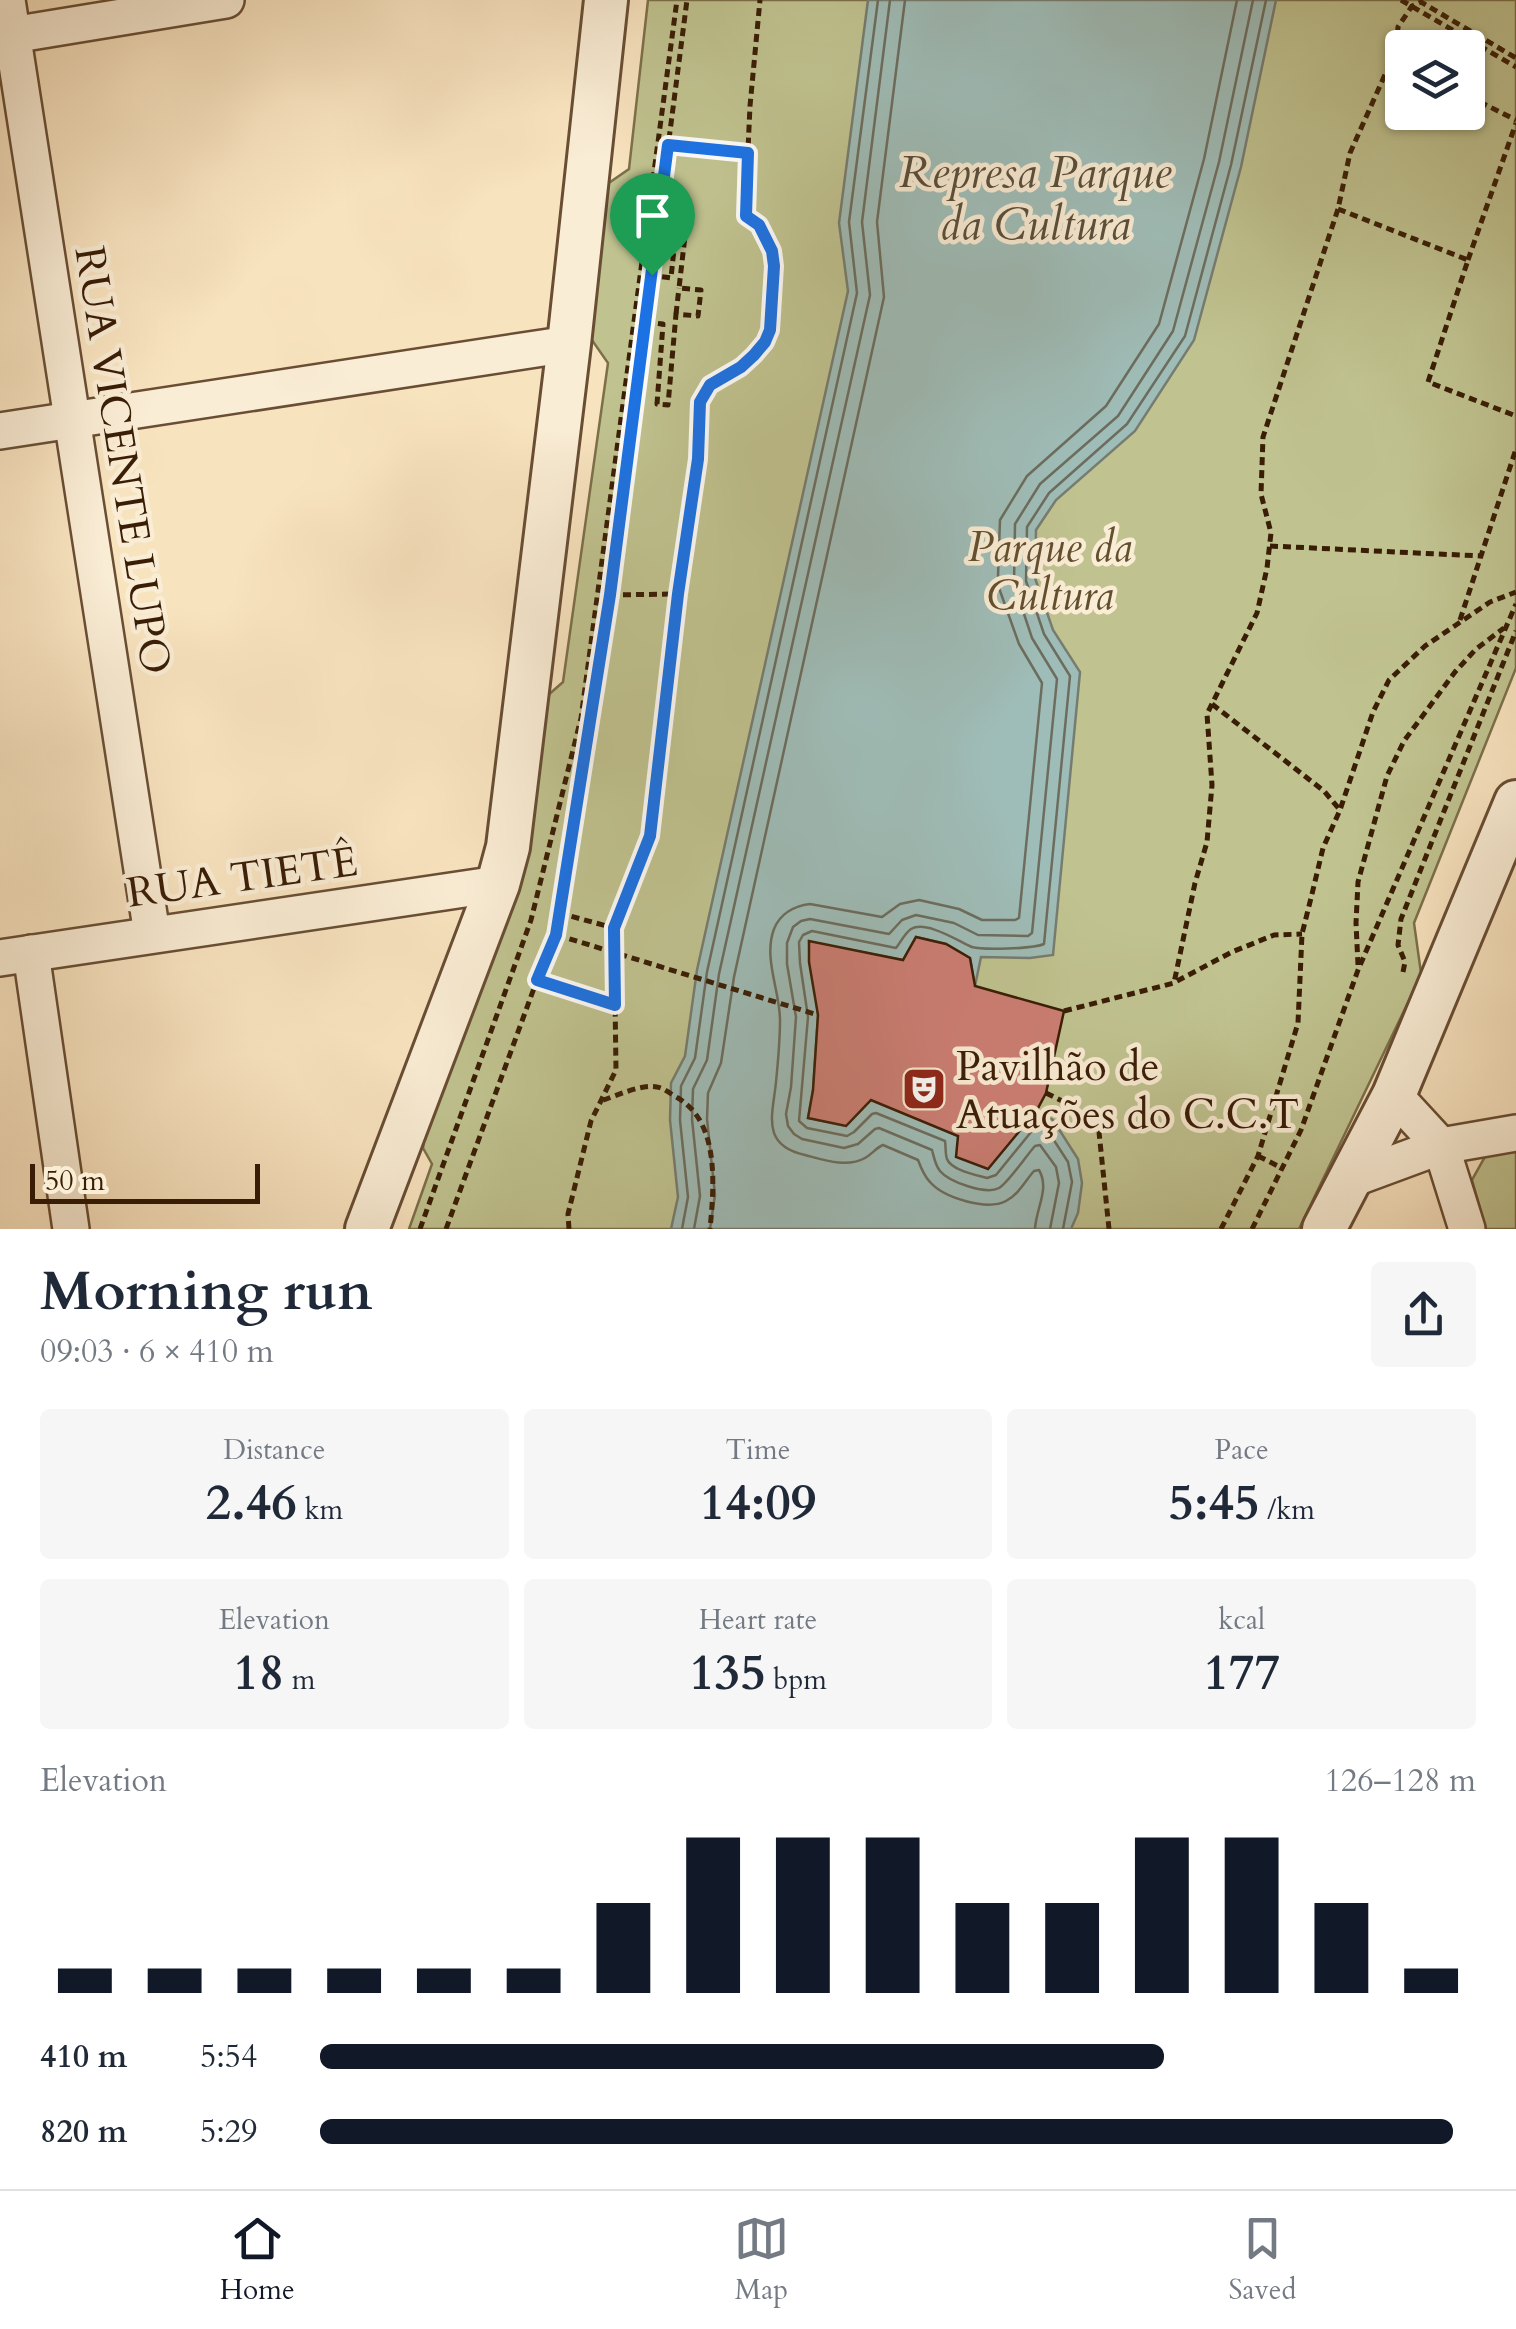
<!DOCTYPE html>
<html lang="en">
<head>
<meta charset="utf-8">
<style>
  body { margin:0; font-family:Cardo,serif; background:#f6f6f7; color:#1f2937; height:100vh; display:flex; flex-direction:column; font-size:38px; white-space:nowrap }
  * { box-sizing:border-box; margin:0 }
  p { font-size:32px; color:#747a83 }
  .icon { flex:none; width:55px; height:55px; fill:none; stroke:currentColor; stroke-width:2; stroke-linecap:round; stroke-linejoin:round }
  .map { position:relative; height:1229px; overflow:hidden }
  .details { display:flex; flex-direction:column; background:#fff; flex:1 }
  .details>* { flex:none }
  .buttons { position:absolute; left:1385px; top:30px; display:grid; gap:20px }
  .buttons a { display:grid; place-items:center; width:100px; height:100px; border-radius:10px; background:#fff; box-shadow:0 2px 8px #0004; font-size:50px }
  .scale { position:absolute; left:30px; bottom:25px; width:230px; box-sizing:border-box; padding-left:10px; border:5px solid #391d05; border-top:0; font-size:28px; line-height:35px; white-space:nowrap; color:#391d05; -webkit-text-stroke:8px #faedd5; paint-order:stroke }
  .pin { position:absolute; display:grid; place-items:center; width:85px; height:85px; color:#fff; margin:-102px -42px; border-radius:50% 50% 50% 0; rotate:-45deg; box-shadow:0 0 10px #0007 }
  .pin .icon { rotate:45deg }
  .round { display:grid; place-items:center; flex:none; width:105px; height:105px; border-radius:10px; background:#f6f6f7 }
  .head { display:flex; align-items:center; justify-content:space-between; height:170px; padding:0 40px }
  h1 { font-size:55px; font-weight:600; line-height:75px }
  .stats { display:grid; grid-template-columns:repeat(3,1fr); gap:15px; height:170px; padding:10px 40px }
  .stats div { display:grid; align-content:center; border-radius:10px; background:#f6f6f7; text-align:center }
  .stats b { font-size:50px; font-weight:600 }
  .stats small { font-size:28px; font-weight:400 }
  .stats p { font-size:28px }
  .chart { height:280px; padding:20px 40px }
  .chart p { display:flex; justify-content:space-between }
  .chart svg { width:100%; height:180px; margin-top:10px; stroke:#111827; stroke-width:6 }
  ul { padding:0 40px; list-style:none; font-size:32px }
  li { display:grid; grid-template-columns:160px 120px 1fr; align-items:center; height:75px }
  li i { height:25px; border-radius:12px; background:#111827 }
  .menu { display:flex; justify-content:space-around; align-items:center; height:140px; border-top:2px solid #e0e1e3; background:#fff; font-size:28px; color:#747a83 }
  .menu a { display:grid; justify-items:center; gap:5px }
  .menu .active { color:#111827 }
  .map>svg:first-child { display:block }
  .green { fill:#c0c390; stroke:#7c704a; stroke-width:2.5; fill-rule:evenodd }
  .water { fill:#9fbdb8; stroke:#767d70; stroke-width:2.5 }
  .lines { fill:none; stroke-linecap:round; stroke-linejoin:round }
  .shore { stroke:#6c6d5e; stroke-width:2.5 }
  .building { fill:#cc7e74; stroke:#391d05; stroke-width:2.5 }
  .minor-casing { stroke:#694e34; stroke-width:40 }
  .tertiary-casing { stroke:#694e34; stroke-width:48 }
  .path { stroke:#391d05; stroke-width:5; stroke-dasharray:8 5; stroke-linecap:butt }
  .minor { stroke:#faedd5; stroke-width:35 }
  .tertiary { stroke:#faedd5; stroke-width:42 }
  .path-bridge { stroke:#391d05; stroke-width:5; stroke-dasharray:8 5; stroke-linecap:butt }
  .route-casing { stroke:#fff; stroke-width:20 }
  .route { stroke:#1a73e8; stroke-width:12 }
  .labels { text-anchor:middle; stroke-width:9; stroke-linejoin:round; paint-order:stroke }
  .street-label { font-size:42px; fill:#391d05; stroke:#faedd5 }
  .park-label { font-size:42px; font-style:italic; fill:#624f2f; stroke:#faedd5 }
  .poi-label { font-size:42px; fill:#391d05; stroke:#faedd5; text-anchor:start }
  .water-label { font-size:45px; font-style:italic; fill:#584d3b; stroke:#faedd5 }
</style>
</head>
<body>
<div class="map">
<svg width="1516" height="1229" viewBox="0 0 1516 1229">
  <rect width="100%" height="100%" fill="#f8e3bf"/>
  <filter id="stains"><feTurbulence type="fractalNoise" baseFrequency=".002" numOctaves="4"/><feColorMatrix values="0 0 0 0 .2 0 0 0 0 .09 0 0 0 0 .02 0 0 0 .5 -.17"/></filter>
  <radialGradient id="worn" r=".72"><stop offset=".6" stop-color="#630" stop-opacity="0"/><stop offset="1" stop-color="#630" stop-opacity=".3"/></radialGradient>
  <g class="green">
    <path d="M 648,0 L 1516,0 L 1516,668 L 1414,923 L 1421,973 L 1415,988 L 1299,1229 L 409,1229 L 432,1164 L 423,1148 L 426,1121 L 538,704 L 563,682 L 608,363 L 587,333 L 603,187 L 629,169 ZM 1402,48 L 1468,48 L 1468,112 L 1402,112 Z"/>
    <path d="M 1516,1150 L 1516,1229 L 1486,1229 L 1472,1180 L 1486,1155 Z"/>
  </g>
  <path class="water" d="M 868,0 L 1276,0 L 1241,167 L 1194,340 L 1135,431 L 1056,500 L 1036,530 L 1035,578 L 1053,630 L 1080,672 L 1053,955 L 1030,958 L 981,957 L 975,986 L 970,958 L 946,944 L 916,937 L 903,960 L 809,942 L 818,1015 L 813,1090 L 808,1118 L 846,1126 L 871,1100 L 958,1136 L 1037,1110 L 1053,1120 L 1078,1159 L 1082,1183 L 1078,1213 L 1071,1229 L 671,1229 L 678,1197 L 670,1120 L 671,1083 L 685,1056 L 697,970 L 848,291 L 839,223 Z"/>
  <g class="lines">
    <g class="shore">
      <path d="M 682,1229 L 688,1197 L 680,1120 L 681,1086 L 695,1058 L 707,972 L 857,293 L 849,222 L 878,0"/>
      <path d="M 694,1229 L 700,1196 L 692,1119 L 693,1089 L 707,1060 L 719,974 L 870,295 L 862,222 L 890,0"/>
      <path d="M 710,1229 L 715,1195 L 707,1119 L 708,1093 L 721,1063 L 734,977 L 884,297 L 877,222 L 905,0"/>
      <path d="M 1035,1229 C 1036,1208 1050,1189 1039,1170 L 1034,1171 C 1025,1181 1019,1194 1006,1201 C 987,1211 944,1198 930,1182 C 924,1176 921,1168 918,1160 L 883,1145 C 876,1148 872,1154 865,1158 C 847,1168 824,1160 805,1155 C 760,1145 773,1114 776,1082 C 778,1062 780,1041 780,1020 C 780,991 763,958 774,929 C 780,914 794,906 810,904 L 882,917 L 900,904 L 919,900 L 959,909 L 982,920 L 1015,920 L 1019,918 L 1042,683 L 1019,644 L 999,588 L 998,576 L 1000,520 L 1027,476 L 1106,406 L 1159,324 L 1204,159 L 1237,0"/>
      <path d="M 1050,1229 L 1059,1183 L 1056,1167 L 1040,1145 L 1035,1146 C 1026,1156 1008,1183 999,1188 C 986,1195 949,1182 940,1171 C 935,1165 934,1157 932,1150 L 879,1128 L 875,1129 L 858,1144 L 844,1148 L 802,1139 L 794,1134 L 788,1126 L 786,1114 L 791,1087 L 796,1017 L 787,964 L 787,943 L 793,927 L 801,921 L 810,919 L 889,934 L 902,920 L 916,915 L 954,923 L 978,935 L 1028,936 L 1032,933 L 1057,679 L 1032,638 L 1014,584 L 1015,524 L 1040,484 L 1118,416 L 1173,331 L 1219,162 L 1253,0"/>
      <path d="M 1063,1229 L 1072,1182 L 1068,1162 L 1046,1128 L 1042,1125 L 1036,1126 L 996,1175 L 987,1178 C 976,1175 951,1170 947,1159 C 945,1153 946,1147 945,1141 L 876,1113 L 872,1114 L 854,1132 L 847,1136 L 807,1128 L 799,1121 L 808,1017 L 800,963 L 799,942 L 803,935 L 812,931 L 896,948 C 900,943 905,933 911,929 C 926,920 958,941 972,947 C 982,950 1033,949 1044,944 L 1070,676 L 1044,634 L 1026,581 L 1027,527 L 1049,493 L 1127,424 L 1185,336 L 1231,165 L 1266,0"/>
    </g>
  </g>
  <path class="building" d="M 916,937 L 946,944 L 970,958 L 975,986 L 1064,1011 L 1046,1093 L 1037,1110 L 988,1169 L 956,1157 L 958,1136 L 871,1100 L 846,1126 L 808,1118 L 813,1090 L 818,1015 L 809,962 L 809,941 L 903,960 Z"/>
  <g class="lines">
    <defs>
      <g id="minor">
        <path d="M 7,0 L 152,934"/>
        <path d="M 0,37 L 226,0"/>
        <path d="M 0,431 L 569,344"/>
        <path d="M 31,953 L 71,1229"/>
        <path d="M 0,958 L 498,884"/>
        <path d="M 1394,1095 L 1441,1146 L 1467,1229"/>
        <path d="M 1349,1180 L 1441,1146 L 1516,1133"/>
      </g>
      <g id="tertiary">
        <path d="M 367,1229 L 498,884 L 508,847 L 569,344 L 606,0"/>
        <path d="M 1324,1229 L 1394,1095 L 1516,802"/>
      </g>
    </defs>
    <use href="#minor" class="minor-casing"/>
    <use href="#tertiary" class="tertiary-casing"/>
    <g class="path">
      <path d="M 1401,0 L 1516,67"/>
      <path d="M 1468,96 L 1516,120"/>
      <path d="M 668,145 L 748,153"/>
      <path d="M 1338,209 L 1468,260 L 1428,382 L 1516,416"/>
      <path d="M 1468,260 L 1516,123"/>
      <path d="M 676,314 L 679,288"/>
      <path d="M 645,322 L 663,324 L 657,404 L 668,405 L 676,314 L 698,316 L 701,290 L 679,288 L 688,210 L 678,210 L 671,278 L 651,275"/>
      <path d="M 1270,546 L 1481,556"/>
      <path d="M 610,595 L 677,594"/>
      <path d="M 1460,620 L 1516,449"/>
      <path d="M 1212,704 L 1324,791 L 1340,810"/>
      <path d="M 559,913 L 614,928"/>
      <path d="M 1358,965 L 1356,923 L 1358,882 L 1387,776 L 1404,741 L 1455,672 L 1476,649 L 1504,628"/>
      <path d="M 1403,972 L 1405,962 L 1398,945 L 1401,919 L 1516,631"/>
      <path d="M 537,980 L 615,1005"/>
      <path d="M 1177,981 L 1232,952 L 1274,935 L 1302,934"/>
      <path d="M 1064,1011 L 1174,983 L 1195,883 L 1207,842 L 1212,785 L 1207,714 L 1257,613 L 1267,568 L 1271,533 L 1261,494 L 1263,437 L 1338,209 L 1350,153 L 1396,50 L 1398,27 L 1412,6 L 1421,2 L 1516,58"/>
      <path d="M 1046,1093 L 1062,1101 L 1099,1132 L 1109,1229"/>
      <path d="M 603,1100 C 619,1095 641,1084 657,1087 C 664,1088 672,1095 678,1098 C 720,1123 714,1187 710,1229"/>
      <path d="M 1258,1156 L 1282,1168"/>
      <path d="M 420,1229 L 531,920 L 581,718 L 677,0"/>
      <path d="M 446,1229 L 537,980 L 557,935 L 610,595 L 687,0"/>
      <path d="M 569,1229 L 568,1214 L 591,1121 L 616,1070 L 614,928 L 650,837 L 677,594 L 698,459 L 700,402 L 710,385 L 741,367 L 754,355 L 765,342 L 770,329 L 774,266 L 771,251 L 759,225 L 745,216 L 750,106 L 760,0"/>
      <path d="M 1221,1229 L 1258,1156 L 1298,1023 L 1302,934 L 1312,894 L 1323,848 L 1340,810 L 1373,712 L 1389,680 L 1425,646 L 1490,602 L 1516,592"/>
      <path d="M 1252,1229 L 1301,1130 L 1358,970 L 1516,604"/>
    </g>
    <use href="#minor" class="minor"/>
    <use href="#tertiary" class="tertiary"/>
    <path class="path-bridge" d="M 557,935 L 818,1015"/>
  </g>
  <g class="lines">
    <defs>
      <path id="route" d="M 668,145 L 748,153 L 746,216 L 759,225 L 772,251 L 774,266 L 770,330 L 765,342 L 754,355 L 741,367 L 710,385 L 700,402 L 698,459 L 678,594 L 650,836 L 614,928 L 615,1005 L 537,980 L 556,935 L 610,595 Z"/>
    </defs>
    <use href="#route" class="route-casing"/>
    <use href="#route" class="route"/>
  </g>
  <defs>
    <symbol id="theatre-square" viewBox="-11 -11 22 22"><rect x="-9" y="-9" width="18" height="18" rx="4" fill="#8f2418" stroke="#faedd5"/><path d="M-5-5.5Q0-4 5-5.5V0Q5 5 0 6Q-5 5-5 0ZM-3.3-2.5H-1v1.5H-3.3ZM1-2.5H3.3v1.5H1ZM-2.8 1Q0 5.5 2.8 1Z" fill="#fff"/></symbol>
  </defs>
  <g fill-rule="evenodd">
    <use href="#theatre-square" x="899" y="1064" width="50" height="50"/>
  </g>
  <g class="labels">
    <g class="street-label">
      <text transform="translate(124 460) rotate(81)" y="15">RUA VICENTE LUPO</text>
      <text transform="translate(242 876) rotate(-8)" y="15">RUA TIETÊ</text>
    </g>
    <g class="park-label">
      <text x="1050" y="561">Parque da<tspan x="1050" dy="48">Cultura</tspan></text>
    </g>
    <g class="poi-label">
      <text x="956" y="1080">Pavilhão de<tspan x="956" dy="48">Atuações do C.C.T</tspan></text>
    </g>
    <g class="water-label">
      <text x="1035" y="187">Represa Parque<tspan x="1035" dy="52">da Cultura</tspan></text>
    </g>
  </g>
  <rect width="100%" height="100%" filter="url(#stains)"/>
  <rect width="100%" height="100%" fill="url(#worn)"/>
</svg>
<div class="buttons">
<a><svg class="icon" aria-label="layers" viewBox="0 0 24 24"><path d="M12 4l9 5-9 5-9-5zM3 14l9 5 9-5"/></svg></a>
</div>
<div class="scale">50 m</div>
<div class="pin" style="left:652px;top:275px;background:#1e9e55"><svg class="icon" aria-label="arrive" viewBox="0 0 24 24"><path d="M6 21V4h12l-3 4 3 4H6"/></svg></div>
</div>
<section class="details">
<div class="head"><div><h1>Morning run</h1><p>09:03 · 6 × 410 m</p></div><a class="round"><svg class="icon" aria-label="share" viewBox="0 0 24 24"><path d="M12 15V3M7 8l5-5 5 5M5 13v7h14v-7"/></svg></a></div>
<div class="stats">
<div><p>Distance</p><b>2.46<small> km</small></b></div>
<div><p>Time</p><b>14:09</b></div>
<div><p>Pace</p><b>5:45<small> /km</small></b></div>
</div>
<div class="stats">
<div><p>Elevation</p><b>18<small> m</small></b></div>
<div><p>Heart rate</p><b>135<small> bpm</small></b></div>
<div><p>kcal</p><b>177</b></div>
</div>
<div class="chart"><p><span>Elevation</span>126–128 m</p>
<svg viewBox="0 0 160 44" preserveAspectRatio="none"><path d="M5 44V38M15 44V38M25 44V38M35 44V38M45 44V38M55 44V38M65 44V22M75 44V6M85 44V6M95 44V6M105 44V22M115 44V22M125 44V6M135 44V6M145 44V22M155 44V38"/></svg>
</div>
<ul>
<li><b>410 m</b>5:54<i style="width:73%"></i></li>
<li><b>820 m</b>5:29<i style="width:98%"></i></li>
</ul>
</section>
<nav class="menu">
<a class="active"><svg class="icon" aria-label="home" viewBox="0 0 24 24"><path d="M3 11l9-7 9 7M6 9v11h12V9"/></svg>Home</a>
<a><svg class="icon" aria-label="map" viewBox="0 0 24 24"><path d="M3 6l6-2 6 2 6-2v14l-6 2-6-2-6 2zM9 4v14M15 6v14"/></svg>Map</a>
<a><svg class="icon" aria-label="saved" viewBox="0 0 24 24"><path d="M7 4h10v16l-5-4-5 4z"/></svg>Saved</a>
</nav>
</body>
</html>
